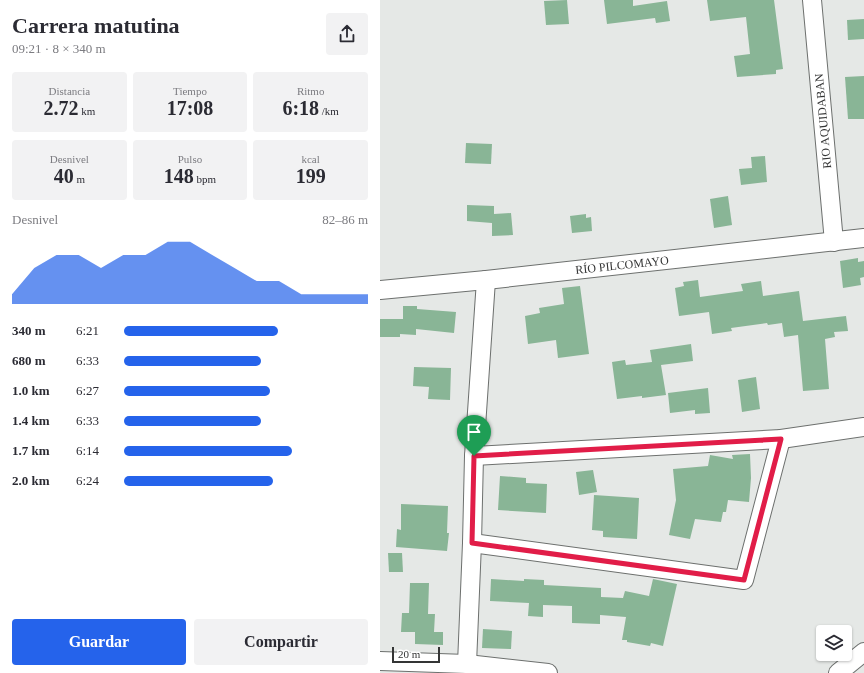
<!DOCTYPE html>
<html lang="es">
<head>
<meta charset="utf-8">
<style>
  body { margin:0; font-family:Georgia,serif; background:#f2f2f3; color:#2b2b33; height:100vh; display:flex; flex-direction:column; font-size:15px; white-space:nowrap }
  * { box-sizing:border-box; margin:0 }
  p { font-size:13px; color:#7c7c81 }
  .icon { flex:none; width:22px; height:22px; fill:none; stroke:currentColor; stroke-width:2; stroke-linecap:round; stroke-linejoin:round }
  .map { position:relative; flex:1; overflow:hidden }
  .sheet { display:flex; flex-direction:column; background:#fff; width:380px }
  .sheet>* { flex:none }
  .controls { position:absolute; left:436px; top:625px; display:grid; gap:8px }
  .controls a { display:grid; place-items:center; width:36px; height:36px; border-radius:4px; background:#fff; box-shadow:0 1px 3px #0004; font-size:20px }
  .scale { position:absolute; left:12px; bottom:10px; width:48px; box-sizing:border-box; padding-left:4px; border:2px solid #343535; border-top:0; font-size:11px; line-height:14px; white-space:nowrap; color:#343535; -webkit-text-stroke:3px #fff; paint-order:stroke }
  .pin { position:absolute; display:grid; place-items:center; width:34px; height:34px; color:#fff; margin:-41px -17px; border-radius:50% 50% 50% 0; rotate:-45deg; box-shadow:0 0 4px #0007 }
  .pin .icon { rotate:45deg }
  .round { display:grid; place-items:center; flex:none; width:42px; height:42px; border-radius:4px; background:#f2f2f3 }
  .summary { display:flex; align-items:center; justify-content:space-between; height:68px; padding:0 12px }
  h1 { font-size:22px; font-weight:600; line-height:30px }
  .figures { display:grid; grid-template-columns:repeat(3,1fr); gap:6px; height:68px; padding:4px 12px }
  .figures div { display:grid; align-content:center; border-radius:4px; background:#f2f2f3; text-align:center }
  .figures b { font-size:20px; font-weight:600 }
  .figures small { font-size:11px; font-weight:400 }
  .figures p { font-size:11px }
  .chart { height:112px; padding:8px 12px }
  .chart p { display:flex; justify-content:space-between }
  .chart svg { width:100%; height:72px; margin-top:4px; fill:#2563eb; opacity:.7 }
  .cta { display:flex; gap:8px; margin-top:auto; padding:8px 12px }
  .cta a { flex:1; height:46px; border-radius:4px; background:#2563eb; color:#fff; font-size:16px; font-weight:600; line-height:46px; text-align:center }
  .cta a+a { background:#f2f2f3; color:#2b2b33 }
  ul { padding:0 12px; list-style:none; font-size:13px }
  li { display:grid; grid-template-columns:64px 48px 1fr; align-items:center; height:30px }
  li i { height:10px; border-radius:5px; background:#2563eb }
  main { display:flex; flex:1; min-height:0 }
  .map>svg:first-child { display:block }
  .building { fill:#89b596 }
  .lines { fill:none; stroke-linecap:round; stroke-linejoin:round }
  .minor-casing { stroke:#6d706e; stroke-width:20 }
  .minor { stroke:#fff; stroke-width:18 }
  .route-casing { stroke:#fff; stroke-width:8 }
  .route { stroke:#e11d48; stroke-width:5 }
  .labels { text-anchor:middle; stroke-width:3; stroke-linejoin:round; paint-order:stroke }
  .street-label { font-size:12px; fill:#343535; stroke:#fff }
</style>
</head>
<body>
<main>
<section class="sheet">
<div class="summary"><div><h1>Carrera matutina</h1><p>09:21 · 8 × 340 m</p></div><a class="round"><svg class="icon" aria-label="share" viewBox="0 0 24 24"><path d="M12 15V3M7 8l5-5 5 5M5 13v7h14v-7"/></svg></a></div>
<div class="figures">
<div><p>Distancia</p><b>2.72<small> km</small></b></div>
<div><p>Tiempo</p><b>17:08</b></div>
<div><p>Ritmo</p><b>6:18<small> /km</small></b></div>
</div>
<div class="figures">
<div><p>Desnivel</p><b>40<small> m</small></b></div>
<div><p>Pulso</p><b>148<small> bpm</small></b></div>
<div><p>kcal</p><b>199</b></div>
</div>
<div class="chart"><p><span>Desnivel</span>82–86 m</p>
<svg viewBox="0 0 160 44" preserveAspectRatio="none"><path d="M0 44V38L10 22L20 14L30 14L40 22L50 14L60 14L70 6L80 6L90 14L100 22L110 30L120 30L130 38L140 38L150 38L160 38V44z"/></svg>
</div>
<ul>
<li><b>340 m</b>6:21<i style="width:63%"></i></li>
<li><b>680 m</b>6:33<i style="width:56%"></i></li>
<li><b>1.0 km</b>6:27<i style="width:60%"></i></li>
<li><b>1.4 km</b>6:33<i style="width:56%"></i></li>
<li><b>1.7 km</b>6:14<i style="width:69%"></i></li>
<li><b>2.0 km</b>6:24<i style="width:61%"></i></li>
</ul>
<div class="cta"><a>Guardar</a><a>Compartir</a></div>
</section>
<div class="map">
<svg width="484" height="673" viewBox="0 0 484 673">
  <rect width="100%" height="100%" fill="#e5e8e6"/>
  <g class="building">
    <path d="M 187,0 L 189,24 L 166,25 L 164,1 Z"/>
    <path d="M 224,0 L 253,0 L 253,6 L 287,1 L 290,21 L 276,23 L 275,18 L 227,24 Z"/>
    <path d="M 327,0 L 394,0 L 403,69 L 396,70 L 396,74 L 357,77 L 354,56 L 370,54 L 366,17 L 330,21 Z"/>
    <path d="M 484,19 L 484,39 L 468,40 L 467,20 Z"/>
    <path d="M 484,76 L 484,119 L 468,119 L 465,77 Z"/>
    <path d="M 86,143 L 112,144 L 111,164 L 85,163 Z"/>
    <path d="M 385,156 L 387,182 L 361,185 L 359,169 L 372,168 L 371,157 Z"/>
    <path d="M 348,196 L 352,225 L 334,228 L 330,199 Z"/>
    <path d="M 87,205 L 114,206 L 114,214 L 131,213 L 133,235 L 112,236 L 112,223 L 87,221 Z"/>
    <path d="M 206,214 L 206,218 L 211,217 L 212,231 L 192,233 L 190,216 Z"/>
    <path d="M 478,258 L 478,262 L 484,261 L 484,277 L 480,278 L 481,285 L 463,288 L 460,261 Z"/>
    <path d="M 318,280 L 320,297 L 363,291 L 361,284 L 381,281 L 383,296 L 419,291 L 423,321 L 466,316 L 468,331 L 454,332 L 455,337 L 445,339 L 449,389 L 423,391 L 418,335 L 404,337 L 402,323 L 388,325 L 387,323 L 351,328 L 352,331 L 332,334 L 329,312 L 299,316 L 295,288 L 304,286 L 303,282 Z"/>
    <path d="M 200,286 L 209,354 L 178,358 L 176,340 L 148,344 L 145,316 L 160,313 L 159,308 L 184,304 L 182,288 Z"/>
    <path d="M 23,306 L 37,306 L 37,309 L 76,312 L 74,333 L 36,329 L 36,335 L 20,334 L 20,337 L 0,337 L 0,319 L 23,319 Z"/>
    <path d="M 311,344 L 313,361 L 281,365 L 286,395 L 262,398 L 262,396 L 237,399 L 232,362 L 245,360 L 246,365 L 272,362 L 270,350 Z"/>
    <path d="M 34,367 L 71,368 L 70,400 L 48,399 L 49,387 L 33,386 Z"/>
    <path d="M 376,377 L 380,409 L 362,412 L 358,380 Z"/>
    <path d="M 328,388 L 330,413 L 315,414 L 315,410 L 290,413 L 288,393 Z"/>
    <path d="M 370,454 L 371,478 L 369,502 L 348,500 L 346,512 L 343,512 L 341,522 L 315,519 L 310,539 L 289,535 L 296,500 L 293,469 L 328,466 L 330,455 L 353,459 L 352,455 Z"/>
    <path d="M 213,470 L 217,492 L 199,495 L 196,472 Z"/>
    <path d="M 120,476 L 146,478 L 146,483 L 167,484 L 166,513 L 118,510 Z"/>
    <path d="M 214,495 L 259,498 L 257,539 L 223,537 L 223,531 L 212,530 Z"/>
    <path d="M 21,504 L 68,506 L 67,533 L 69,533 L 67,551 L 16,547 L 17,529 L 21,530 Z"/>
    <path d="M 8,553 L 22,553 L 23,572 L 9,572 Z"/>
    <path d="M 111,579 L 144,581 L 144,579 L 164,580 L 164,585 L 221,588 L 221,597 L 243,598 L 245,591 L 269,596 L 273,579 L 297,584 L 283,646 L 271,643 L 270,646 L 247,642 L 247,640 L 242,640 L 246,617 L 220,615 L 220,624 L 192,623 L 192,606 L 163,605 L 163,617 L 148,616 L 149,603 L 110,601 Z"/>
    <path d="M 30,583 L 49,583 L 48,614 L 55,614 L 54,632 L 63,632 L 63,645 L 35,644 L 35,632 L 21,632 L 22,613 L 29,613 Z"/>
    <path d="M 103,629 L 132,631 L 131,649 L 102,648 Z"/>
  </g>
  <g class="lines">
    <defs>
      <g id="minor">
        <path d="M 432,0 L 454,242"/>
        <path d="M 0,290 L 106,280 L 484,238"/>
        <path d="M 94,456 L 401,439 L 484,427"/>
        <path d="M 92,543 L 364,580 L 401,439"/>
        <path d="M 0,661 L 87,664 L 168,673"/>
        <path d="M 87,664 L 92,543 L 94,456 L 106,280"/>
        <path d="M 458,673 L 484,652"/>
      </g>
    </defs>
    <use href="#minor" class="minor-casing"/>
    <use href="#minor" class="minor"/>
  </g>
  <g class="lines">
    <defs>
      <path id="route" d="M 401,439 L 364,580 L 92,543 L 94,456 Z"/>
    </defs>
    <use href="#route" class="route-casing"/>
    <use href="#route" class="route"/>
  </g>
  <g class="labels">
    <g class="street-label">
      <text transform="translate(443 121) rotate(-95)" y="4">RIO AQUIDABAN</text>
      <text transform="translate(242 265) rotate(-6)" y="4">RÍO PILCOMAYO</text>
    </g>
  </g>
</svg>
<div class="controls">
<a><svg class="icon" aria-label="layers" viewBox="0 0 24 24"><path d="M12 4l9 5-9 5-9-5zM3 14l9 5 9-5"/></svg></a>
</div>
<div class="scale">20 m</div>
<div class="pin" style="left:94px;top:456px;background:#1e9e55"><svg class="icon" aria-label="arrive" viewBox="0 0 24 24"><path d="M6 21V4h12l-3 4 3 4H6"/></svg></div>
</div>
</main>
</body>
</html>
